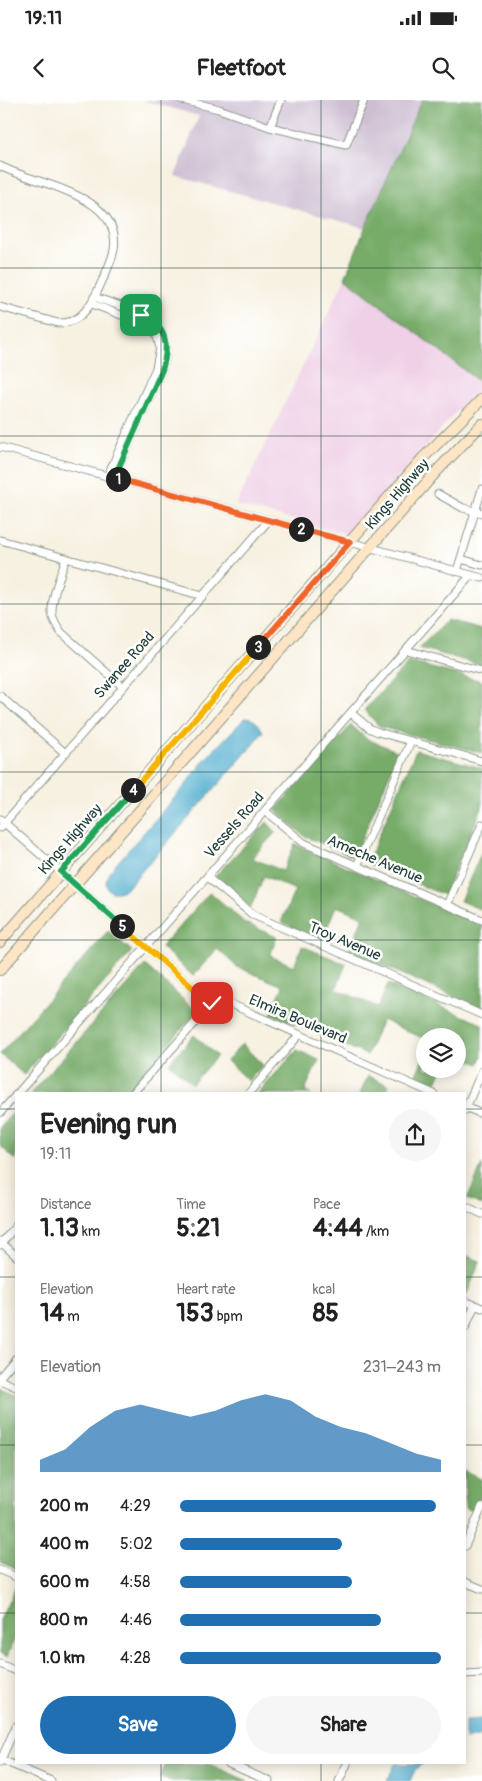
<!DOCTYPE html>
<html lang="en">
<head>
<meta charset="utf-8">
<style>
  body { margin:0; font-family:Pangolin,sans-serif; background:#f6f6f6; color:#222; height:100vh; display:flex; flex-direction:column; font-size:19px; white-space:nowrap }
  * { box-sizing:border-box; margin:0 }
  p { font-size:16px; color:#767676 }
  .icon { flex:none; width:28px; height:28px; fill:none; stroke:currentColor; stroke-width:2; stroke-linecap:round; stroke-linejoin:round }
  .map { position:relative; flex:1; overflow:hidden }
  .details { position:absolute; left:15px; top:992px; width:451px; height:672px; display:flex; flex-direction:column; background:#fff; border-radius:0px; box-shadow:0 2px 12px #0003 }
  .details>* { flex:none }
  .tools { position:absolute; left:416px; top:928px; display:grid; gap:10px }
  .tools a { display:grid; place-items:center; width:50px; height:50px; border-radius:50%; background:#fff; box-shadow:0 2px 12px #0003; font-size:25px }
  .pin { position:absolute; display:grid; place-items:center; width:42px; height:42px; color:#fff; margin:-21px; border-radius:10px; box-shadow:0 2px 8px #0006 }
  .km { position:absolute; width:25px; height:25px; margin:-12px; border-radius:50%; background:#222; color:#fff; font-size:14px; line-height:25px; text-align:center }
  .round { display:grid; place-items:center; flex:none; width:52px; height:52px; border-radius:26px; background:#f6f6f6 }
  .summary { display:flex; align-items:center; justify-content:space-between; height:85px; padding:0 25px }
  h1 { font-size:28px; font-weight:700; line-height:38px }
  .figures { display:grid; grid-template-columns:repeat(3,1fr); gap:8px; height:85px; padding:5px 25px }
  .figures div { display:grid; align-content:center }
  .figures b { font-size:25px; font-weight:700 }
  .figures small { font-size:14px; font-weight:400 }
  .figures p { font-size:14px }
  .chart { height:140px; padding:10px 25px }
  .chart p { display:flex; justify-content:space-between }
  .chart svg { width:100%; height:90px; margin-top:5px; fill:#1f6fb2; opacity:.7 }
  .button { display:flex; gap:10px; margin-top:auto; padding:10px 25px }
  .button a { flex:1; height:58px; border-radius:30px; background:#1f6fb2; color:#fff; font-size:20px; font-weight:700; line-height:58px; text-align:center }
  .button a+a { background:#f6f6f6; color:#222 }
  ul { padding:0 25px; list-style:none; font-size:16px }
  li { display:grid; grid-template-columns:80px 60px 1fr; align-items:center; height:38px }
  li i { height:12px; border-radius:6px; background:#1f6fb2 }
  .status { display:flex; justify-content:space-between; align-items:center; height:35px; padding:0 25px; background:#fff; direction:ltr }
  .status svg { height:14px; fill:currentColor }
  header { display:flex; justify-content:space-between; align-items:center; height:65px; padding:0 25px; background:#fff; font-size:22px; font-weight:700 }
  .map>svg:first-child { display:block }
  .built { fill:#efd0e6 }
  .industrial { fill:#cdbed2 }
  .forest { fill:#76ab68; stroke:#4a744e }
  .water { fill:#4eaccd; stroke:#367480 }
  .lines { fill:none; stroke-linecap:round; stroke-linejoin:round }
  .minor-casing { stroke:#8b978a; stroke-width:9 }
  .secondary-casing { stroke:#8b978a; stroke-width:12 }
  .minor { stroke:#fff; stroke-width:7 }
  .secondary { stroke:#fde5c5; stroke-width:10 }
  .split-1-casing { stroke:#fff; stroke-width:10 }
  .split-2-casing { stroke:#fff; stroke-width:10 }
  .split-3-casing { stroke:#fff; stroke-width:10 }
  .split-4-casing { stroke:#fff; stroke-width:10 }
  .split-5-casing { stroke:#fff; stroke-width:10 }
  .split-6-casing { stroke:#fff; stroke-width:10 }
  .split-1 { stroke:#22a559; stroke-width:6 }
  .split-2 { stroke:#f0652b; stroke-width:6 }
  .split-3 { stroke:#f0652b; stroke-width:6 }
  .split-4 { stroke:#f5b400; stroke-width:6 }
  .split-5 { stroke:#22a559; stroke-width:6 }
  .split-6 { stroke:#f5b400; stroke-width:6 }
  .grid { fill:none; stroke:#1f3d34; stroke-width:1; stroke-opacity:0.55 }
  .labels { text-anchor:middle; stroke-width:5; stroke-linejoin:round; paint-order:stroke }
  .street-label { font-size:15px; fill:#1f3d34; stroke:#fff }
</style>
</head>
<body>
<div class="status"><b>19:11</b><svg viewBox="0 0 49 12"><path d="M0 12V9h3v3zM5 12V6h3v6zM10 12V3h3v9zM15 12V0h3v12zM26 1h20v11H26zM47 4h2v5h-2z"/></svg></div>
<header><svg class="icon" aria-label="back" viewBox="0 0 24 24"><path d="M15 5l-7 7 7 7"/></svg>Fleetfoot<svg class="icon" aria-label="search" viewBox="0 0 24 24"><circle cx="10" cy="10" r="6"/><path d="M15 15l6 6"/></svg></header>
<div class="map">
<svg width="482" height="1681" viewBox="0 0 482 1681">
  <rect width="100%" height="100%" fill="#fff"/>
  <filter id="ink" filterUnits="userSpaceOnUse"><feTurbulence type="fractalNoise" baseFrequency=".02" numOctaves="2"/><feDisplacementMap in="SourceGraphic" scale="10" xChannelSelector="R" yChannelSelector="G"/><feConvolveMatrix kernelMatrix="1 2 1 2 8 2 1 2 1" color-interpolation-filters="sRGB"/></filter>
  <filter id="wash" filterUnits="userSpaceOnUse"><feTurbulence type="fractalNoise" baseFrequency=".0096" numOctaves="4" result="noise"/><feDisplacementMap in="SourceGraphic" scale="20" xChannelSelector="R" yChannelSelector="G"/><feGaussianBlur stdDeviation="1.12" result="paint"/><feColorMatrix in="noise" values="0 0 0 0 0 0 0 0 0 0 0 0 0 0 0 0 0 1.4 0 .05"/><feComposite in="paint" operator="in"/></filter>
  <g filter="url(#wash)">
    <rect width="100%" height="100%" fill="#f7f1e1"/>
    <path class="built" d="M 345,178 L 482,284 L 482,289 L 453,315 L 350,435 L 236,405 Z"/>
    <path class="industrial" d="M 142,0 L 422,0 L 365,128 L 175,76 L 199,16 Z"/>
    <g class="forest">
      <path d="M 422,0 L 482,0 L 482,284 L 345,178 L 365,128 Z"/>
      <path d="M 447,520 L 482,529 L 482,565 L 419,548 Z"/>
      <path d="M 409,562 L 482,581 L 482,653 L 380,627 L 364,610 Z"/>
      <path d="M 351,625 L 367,639 L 399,652 L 354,757 L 304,736 L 275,710 Z"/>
      <path d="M 416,650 L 482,668 L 482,708 L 444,795 L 367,763 Z"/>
      <path d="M 267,722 L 276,732 L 252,758 L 283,771 L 295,744 L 482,826 L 482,909 L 349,851 L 363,817 L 336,806 L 322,840 L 281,822 L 295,790 L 264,776 L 250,809 L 215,776 Z"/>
      <path d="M 482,751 L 482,810 L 460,801 Z"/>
      <path d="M 210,792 L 245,823 L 277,837 L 270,856 L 294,866 L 302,846 L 346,864 L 336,889 L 378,907 L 388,884 L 482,924 L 482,957 L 479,964 L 458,955 L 458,936 L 425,936 L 425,939 L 382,920 L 367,955 L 271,914 L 283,886 L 237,867 L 217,849 L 193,876 L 161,847 Z"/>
      <path d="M 108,831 L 132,851 L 24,975 L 0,954 Z"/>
      <path d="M 145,865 L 197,912 L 124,994 L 30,994 Z"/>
      <path d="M 194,935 L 217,956 L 192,984 L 169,963 Z"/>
      <path d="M 242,944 L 263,965 L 248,981 L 227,961 Z"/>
      <path d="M 297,950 L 319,960 L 305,990 L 311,994 L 257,994 Z"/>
      <path d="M 425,954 L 425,969 L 442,969 L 435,985 L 415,977 Z"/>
      <path d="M 368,976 L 389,985 L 385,994 L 360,994 Z"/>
      <path d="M 16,1009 L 16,1060 L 0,1046 L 0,1027 Z"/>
      <path d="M 482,1065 L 482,1105 L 467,1099 Z"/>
      <path d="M 465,1155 L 480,1161 L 467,1194 L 465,1193 Z"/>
      <path d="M 0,1288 L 16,1295 L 16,1469 L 0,1462 Z"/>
      <path d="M 465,1371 L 482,1379 L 482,1393 L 474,1412 L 465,1408 Z"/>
      <path d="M 16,1486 L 16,1535 L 7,1557 L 0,1554 L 0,1520 Z"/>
      <path d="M 166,1664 L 209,1664 L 248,1681 L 170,1681 L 160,1677 Z"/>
    </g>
    <g class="water">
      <path d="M 245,618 C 255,619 258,622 263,632 L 253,645 L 129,786 C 113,800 99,789 110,771 L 182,689 L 206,658 Z"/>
      <path d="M 482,1619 L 482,1636 L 465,1640 L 465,1620 Z"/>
      <path d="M 395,1664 L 422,1664 L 415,1670 L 410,1681 L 387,1681 Z"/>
    </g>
  </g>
  <g filter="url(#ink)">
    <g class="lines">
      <defs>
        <g id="minor">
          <path d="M 182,0 L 219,9 L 270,27 L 346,45 L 364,0"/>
          <path d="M 270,27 L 281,0"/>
          <path d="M 0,66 C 36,85 123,94 114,150 C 111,164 103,179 97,192 C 89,209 78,224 58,223 L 0,207"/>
          <path d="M 94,197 C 132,211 180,217 162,270 L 114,378"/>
          <path d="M 92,204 L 148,225 L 156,233 L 160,248 L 156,268 L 107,377"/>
          <path d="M 119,206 C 130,203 135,205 141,215"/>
          <path d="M 0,347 L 482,478"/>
          <path d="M 438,394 L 463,408 L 482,413"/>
          <path d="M 0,440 L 203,496"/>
          <path d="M 66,458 C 61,474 51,498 52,513 C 53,521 57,526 61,532 L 123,587"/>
          <path d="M 461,459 L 482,465"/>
          <path d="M 457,471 L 482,389"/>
          <path d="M 406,550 L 482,571"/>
          <path d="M 0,596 L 65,653"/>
          <path d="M 351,613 L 369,628 L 378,632 L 482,661"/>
          <path d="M 265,711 L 304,743 L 482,820"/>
          <path d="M 0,719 L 192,887 L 434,994"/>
          <path d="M 0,728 L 269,420"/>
          <path d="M 357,766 L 411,641"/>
          <path d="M 207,777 L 253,815 L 482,915"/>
          <path d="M 447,805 L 482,724"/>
          <path d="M 17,994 L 471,475"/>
          <path d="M 132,994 L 216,899"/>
          <path d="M 248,994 L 299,935"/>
          <path d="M 465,1007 L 482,1014"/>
          <path d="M 465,1010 L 482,971"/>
          <path d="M 0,1013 L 16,995"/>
          <path d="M 465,1106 L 482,1114"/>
          <path d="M 0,1141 L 16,1156"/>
          <path d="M 0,1145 L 16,1126"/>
          <path d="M 465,1201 L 482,1208"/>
          <path d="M 465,1228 L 475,1205"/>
          <path d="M 0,1277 L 16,1258"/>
          <path d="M 0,1280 L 16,1287"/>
          <path d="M 465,1446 L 482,1407"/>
          <path d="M 0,1470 L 16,1477"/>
          <path d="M 465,1482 L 482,1489"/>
          <path d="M 0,1564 L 16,1571"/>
          <path d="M 465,1574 L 482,1573"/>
          <path d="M 2,1660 L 51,1681"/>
          <path d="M 0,1662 L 16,1626"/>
          <path d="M 229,1664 L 269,1681"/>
          <path d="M 339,1681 L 347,1664"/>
        </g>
        <g id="secondary">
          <path d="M 0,842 L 423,358 L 482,299"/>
          <path d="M 0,870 L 437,371 L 482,324"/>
        </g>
      </defs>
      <use href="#minor" class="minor-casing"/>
      <use href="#secondary" class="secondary-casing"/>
      <use href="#minor" class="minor"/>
      <use href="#secondary" class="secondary"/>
    </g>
  </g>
  <g class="lines" filter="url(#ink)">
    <defs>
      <path id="split-1" d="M 118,379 L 114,378 L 162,270 C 170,245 167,226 141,215"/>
      <path id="split-2" d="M 118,379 L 301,429"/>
      <path id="split-3" d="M 258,547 L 350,442 L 301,429"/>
      <path id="split-4" d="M 133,690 L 258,547"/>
      <path id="split-5" d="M 122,826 L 61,772 L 133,690"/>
      <path id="split-6" d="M 122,826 L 192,887 L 216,899 L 212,903"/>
    </defs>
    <use href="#split-1" class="split-1-casing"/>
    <use href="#split-2" class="split-2-casing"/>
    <use href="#split-3" class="split-3-casing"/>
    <use href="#split-4" class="split-4-casing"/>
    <use href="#split-5" class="split-5-casing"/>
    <use href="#split-6" class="split-6-casing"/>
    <use href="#split-1" class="split-1"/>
    <use href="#split-2" class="split-2"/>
    <use href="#split-3" class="split-3"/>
    <use href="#split-4" class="split-4"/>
    <use href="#split-5" class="split-5"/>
    <use href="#split-6" class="split-6"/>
  </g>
  <path class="grid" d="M 161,0 L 161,994M 321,0 L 321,994M 0,168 L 482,168M 0,336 L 482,336M 0,504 L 482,504M 0,672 L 482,672M 0,840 L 482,840M 0,1009 L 16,1009M 465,1009 L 482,1009M 0,1177 L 16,1177M 465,1177 L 482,1177M 0,1345 L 16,1345M 465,1345 L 482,1345M 0,1513 L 16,1513M 465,1513 L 482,1513M 161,1664 L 161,1681M 321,1664 L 321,1681"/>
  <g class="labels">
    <g class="street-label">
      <text transform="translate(397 394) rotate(-49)" y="5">Kings Highway</text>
      <text transform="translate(124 565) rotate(-49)" y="5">Swanee Road</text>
      <text transform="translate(234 725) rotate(-49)" y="5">Vessels Road</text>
      <text transform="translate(70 739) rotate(-49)" y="5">Kings Highway</text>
      <text transform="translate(375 759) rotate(23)" y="5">Ameche Avenue</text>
      <text transform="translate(345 841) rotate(23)" y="5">Troy Avenue</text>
      <text transform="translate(298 919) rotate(23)" y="5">Elmira Boulevard</text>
    </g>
  </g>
</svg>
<div class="tools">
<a><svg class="icon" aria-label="layers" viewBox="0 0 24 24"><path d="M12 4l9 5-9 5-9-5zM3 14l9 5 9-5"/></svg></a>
</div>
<div class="pin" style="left:141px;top:215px;background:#1e9e55"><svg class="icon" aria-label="arrive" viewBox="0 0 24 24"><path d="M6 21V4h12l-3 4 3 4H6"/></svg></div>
<div class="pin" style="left:212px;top:903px;background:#d93025"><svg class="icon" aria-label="check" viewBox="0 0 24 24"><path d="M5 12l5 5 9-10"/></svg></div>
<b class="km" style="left:118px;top:379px">1</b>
<b class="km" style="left:301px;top:429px">2</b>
<b class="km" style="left:258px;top:547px">3</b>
<b class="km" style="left:133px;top:690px">4</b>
<b class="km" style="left:122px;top:826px">5</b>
<section class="details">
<div class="summary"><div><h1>Evening run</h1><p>19:11</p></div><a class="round"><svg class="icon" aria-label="share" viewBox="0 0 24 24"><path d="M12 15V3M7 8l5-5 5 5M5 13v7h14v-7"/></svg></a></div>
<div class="figures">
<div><p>Distance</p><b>1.13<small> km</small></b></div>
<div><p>Time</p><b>5:21</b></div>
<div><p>Pace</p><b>4:44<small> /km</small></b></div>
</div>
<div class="figures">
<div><p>Elevation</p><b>14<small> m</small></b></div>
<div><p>Heart rate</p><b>153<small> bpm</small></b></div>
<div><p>kcal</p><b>85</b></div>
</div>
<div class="chart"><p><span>Elevation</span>231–243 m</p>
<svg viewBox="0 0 160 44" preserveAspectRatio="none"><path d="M0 44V38L10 33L20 22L30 14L40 11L50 14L60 17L70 14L80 9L90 6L100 9L110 17L120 22L130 25L140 30L150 35L160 38V44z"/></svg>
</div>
<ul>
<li><b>200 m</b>4:29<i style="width:98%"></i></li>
<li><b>400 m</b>5:02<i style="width:62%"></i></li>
<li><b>600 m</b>4:58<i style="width:66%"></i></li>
<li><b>800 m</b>4:46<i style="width:77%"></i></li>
<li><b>1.0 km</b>4:28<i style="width:100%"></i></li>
</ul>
<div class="button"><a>Save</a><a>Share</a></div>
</section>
</div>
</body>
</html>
